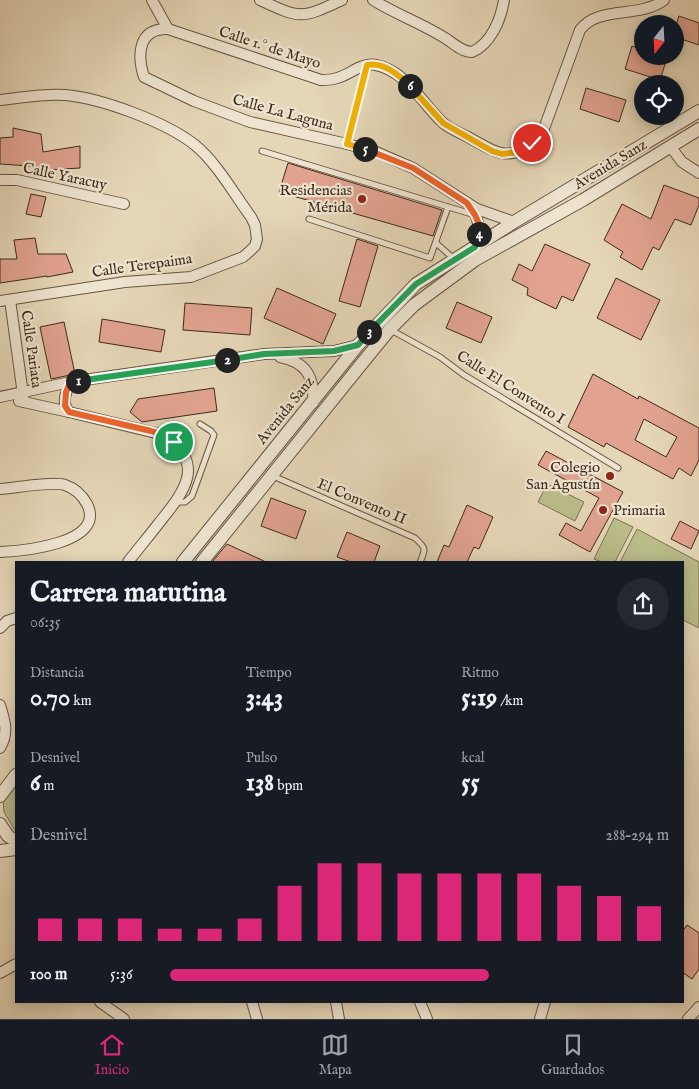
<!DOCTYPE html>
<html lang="es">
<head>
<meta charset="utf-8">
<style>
  body { margin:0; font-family:"IM FELL English",serif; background:#242831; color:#f1f3f6; height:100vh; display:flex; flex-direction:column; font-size:19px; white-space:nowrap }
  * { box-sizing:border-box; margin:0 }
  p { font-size:16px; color:#9ea1a6 }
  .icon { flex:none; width:28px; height:28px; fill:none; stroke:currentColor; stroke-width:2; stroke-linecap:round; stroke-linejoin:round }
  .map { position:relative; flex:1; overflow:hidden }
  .sheet { position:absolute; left:15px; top:561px; width:669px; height:442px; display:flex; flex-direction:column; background:#171b24; border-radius:0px; box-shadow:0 2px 12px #0003 }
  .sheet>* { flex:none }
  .needle { width:32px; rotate:198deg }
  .buttons { position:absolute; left:634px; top:15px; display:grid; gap:10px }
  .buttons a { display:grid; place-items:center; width:50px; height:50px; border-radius:50%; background:#171b24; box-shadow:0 2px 12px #0003; font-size:25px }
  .pin { position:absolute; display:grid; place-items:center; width:42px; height:42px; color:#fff; margin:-21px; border:2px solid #fff; border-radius:50%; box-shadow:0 1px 5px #0007 }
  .km { position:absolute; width:25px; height:25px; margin:-12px; border-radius:50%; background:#222; color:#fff; font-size:14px; line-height:25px; text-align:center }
  .round { display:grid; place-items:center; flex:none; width:52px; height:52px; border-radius:26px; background:#242831 }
  .summary { display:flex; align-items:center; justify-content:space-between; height:85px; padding:0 15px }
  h1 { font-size:28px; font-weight:700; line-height:38px }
  .figures { display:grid; grid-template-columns:repeat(3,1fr); gap:8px; height:85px; padding:5px 15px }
  .figures div { display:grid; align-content:center }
  .figures b { font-size:25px; font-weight:700 }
  .figures small { font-size:14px; font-weight:400 }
  .figures p { font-size:14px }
  .chart { height:140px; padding:10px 15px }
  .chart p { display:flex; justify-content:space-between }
  .chart svg { width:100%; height:90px; margin-top:5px; stroke:#db2777; stroke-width:6 }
  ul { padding:0 15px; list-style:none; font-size:16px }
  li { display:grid; grid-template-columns:80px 60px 1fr; align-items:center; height:38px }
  li i { height:12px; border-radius:6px; background:#db2777 }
  .tabs { display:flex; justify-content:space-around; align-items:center; height:70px; border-top:1px solid #363941; background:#171b24; font-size:14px; color:#9ea1a6 }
  .tabs a { display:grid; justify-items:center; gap:2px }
  .tabs .current { color:#db2777 }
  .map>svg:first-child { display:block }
  .green { fill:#babc8a; stroke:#7c7352 }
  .building { fill:#e1a390; stroke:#3f2a1b; fill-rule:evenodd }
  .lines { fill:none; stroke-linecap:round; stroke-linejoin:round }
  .service-casing { stroke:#685542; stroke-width:7 }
  .minor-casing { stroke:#685542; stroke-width:12 }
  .tertiary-casing { stroke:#685542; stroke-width:14 }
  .path { stroke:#3f2a1b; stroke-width:2; stroke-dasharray:4 2.5; stroke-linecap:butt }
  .service { stroke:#eee4d0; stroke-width:5 }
  .minor { stroke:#eee4d0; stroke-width:10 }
  .tertiary { stroke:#eee4d0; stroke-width:12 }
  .split-1-casing { stroke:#fff; stroke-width:10 }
  .split-2-casing { stroke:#fff; stroke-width:10 }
  .split-3-casing { stroke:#fff; stroke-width:10 }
  .split-4-casing { stroke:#fff; stroke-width:10 }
  .split-5-casing { stroke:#fff; stroke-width:10 }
  .split-6-casing { stroke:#fff; stroke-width:10 }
  .split-7-casing { stroke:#fff; stroke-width:10 }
  .split-1 { stroke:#f0652b; stroke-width:6 }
  .split-2 { stroke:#22a559; stroke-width:6 }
  .split-3 { stroke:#22a559; stroke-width:6 }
  .split-4 { stroke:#22a559; stroke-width:6 }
  .split-5 { stroke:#f0652b; stroke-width:6 }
  .split-6 { stroke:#f5b400; stroke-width:6 }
  .split-7 { stroke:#f5b400; stroke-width:6 }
  .poi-dot { fill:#8f2418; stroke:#eee4d0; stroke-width:2 }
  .labels { text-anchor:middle; stroke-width:4.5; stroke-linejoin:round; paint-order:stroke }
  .street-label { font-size:15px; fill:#3f2a1b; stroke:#eee4d0 }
  .poi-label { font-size:15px; fill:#3f2a1b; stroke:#eee4d0; text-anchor:end }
</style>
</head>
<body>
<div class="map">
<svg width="699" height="1019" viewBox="0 0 699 1019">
  <rect width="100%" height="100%" fill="#e5d6b7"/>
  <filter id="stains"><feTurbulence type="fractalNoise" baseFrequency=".004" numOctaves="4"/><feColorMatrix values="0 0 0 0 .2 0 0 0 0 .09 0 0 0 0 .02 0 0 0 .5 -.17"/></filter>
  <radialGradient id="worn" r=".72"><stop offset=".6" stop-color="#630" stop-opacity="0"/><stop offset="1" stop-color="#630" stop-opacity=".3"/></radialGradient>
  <g class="green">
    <path d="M 547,484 L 584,502 L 575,521 L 538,502 Z"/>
    <path d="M 614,518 L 633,527 L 615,562 L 602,562 L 594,559 Z"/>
    <path d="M 637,529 L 699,562 L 699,628 L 683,620 L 682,562 L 620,562 Z"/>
    <path d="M 16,783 L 16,832 L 4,812 L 3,799 Z"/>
  </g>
  <g class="building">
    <path d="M 679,16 L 699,23 L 699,45 L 675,37 L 675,28 Z"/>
    <path d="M 632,46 L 642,50 L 642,56 L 667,58 L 660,80 L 625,69 Z"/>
    <path d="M 586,88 L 626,100 L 619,122 L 580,109 Z"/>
    <path d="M 13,128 L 41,134 L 43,152 L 80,146 L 80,168 L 45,170 L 45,167 L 0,164 L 0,138 L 13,137 Z"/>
    <path d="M 288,163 L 442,210 L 433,236 L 279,192 Z"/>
    <path d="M 664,185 L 699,198 L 699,205 L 691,225 L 675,219 L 659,250 L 653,247 L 642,270 L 620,257 L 623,252 L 604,240 L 622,204 L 651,219 Z"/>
    <path d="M 31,194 L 46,197 L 41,217 L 26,214 Z"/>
    <path d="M 35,238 L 38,254 L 66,254 L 73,272 L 47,277 L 47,276 L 0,283 L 0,259 L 17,259 L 14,240 Z"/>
    <path d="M 357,239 L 378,246 L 360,307 L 339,301 Z"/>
    <path d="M 545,244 L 590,264 L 573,301 L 562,296 L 556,309 L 527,295 L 528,288 L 512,280 L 519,264 L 532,271 Z"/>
    <path d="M 616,278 L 660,300 L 641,340 L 597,318 Z"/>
    <path d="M 277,288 L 336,314 L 323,344 L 264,318 Z"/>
    <path d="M 457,302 L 492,317 L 481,343 L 446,328 Z"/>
    <path d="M 185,303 L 252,308 L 250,335 L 183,330 Z"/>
    <path d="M 102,319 L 165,330 L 161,352 L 99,342 Z"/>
    <path d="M 64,322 L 75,374 L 51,379 L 40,327 Z"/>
    <path d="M 593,374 L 638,399 L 639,396 L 699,428 L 699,460 L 691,476 L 679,468 L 673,479 L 606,443 L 604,447 L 568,427 ZM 644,419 L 677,437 L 666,457 L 635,440 Z"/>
    <path d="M 214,388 L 217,411 L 142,422 L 130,412 L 138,399 Z"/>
    <path d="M 546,451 L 623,492 L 590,552 L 559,535 L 566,523 L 581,531 L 599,498 L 538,465 Z"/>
    <path d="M 271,498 L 306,511 L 296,539 L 261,526 Z"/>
    <path d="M 467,505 L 493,517 L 479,549 L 474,547 L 467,562 L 437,562 L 444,545 L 449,547 Z"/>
    <path d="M 680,521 L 699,531 L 691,549 L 671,539 Z"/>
    <path d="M 347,532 L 380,546 L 374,562 L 351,562 L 337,557 Z"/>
    <path d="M 227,544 L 266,562 L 212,562 Z"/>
    <path d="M 687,925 L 699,933 L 699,969 L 692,979 L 682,972 L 682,932 Z"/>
  </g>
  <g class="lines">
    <defs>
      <g id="service">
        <path d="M 262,151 L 475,215"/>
        <path d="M 309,219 L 430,258 L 448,207"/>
        <path d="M 436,243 L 454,259"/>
        <path d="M 391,330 L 440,357 L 464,375 L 618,468"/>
        <path d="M 273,476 L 415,538 C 426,548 426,549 420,562"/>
        <path d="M 176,502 L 185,502 L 192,496 L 214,435 L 211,431 L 200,424"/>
      </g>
      <g id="minor">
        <path d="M 152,0 L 168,29 C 138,28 137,55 144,77 L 194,101 L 250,122 L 347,144 L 374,151 L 413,168 L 477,209 L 514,222"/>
        <path d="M 260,0 C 301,19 301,19 342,0"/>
        <path d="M 373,0 C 397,15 424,24 448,40 C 455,45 463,52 472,52 C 491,44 501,19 504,0"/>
        <path d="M 168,29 L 321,80 C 326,80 332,80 337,78 C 350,75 361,62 376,65 C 406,71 421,102 442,122 C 448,128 460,133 468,137 C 501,156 512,163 542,134 L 580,30 C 599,5 639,19 664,0"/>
        <path d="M 0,100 C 21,98 44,93 65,95 C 101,98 166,122 195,145 C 217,163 234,194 251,217 L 255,225 L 257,239 L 255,246 L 250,251 L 243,257 L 191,277 L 125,282 L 0,301"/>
        <path d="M 670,146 L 682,162 L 699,173"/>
        <path d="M 0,180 L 17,180 L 124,204"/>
        <path d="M 470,206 C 480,218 480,231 475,247"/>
        <path d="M 10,300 L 24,402"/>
        <path d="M 280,357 C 306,362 315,377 313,403"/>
        <path d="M 70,382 C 66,393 61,403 69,412 L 164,435 C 207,464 184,492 159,523 C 149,536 138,549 128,562"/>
        <path d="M 0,397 L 70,382 L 264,354 L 334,351 L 358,345"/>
        <path d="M 19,401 L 69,412"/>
        <path d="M 0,489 C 14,488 53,481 65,485 C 74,488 82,495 87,504 C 107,544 21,551 0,552"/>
        <path d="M 0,628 L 7,621 L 16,618"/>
        <path d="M 0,705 C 5,721 9,733 0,748"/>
        <path d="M 0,973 L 16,964"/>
        <path d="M 100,1002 L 124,1019"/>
        <path d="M 252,1002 L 257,1019"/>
        <path d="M 336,1002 L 339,1019"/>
        <path d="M 420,1002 L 427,1019"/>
        <path d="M 540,1019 L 545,1002"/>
        <path d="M 688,1019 L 699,1007"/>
      </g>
      <g id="tertiary">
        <path d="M 183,562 L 358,345 L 416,284 L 514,222 L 699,111"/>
        <path d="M 202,562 L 359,367 L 390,329 L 414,305 L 475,260 L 583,200 L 699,129"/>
        <path d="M 0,796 L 16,775"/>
        <path d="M 0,824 L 8,836 L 16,841"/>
        <path d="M 0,851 L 16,849"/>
      </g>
    </defs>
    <use href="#service" class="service-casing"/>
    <use href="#minor" class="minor-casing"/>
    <use href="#tertiary" class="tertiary-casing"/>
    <path class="path" d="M 349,136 L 364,77"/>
    <use href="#service" class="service"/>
    <use href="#minor" class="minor"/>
    <use href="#tertiary" class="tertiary"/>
  </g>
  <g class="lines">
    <defs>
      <path id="split-1" d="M 78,381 L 70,382 L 66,392 L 65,406 L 69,412 L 151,431 L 164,435 L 174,442"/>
      <path id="split-2" d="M 78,381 L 227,360"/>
      <path id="split-3" d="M 227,360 L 264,354 L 334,351 L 358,345 L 369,332"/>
      <path id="split-4" d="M 369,332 L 416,284 L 475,247 L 479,234"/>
      <path id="split-5" d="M 365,149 L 413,168 L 467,203 L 475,215 L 479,224 L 479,234"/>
      <path id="split-6" d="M 365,149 L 347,144 L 367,65 C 384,62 399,75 410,86"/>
      <path id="split-7" d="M 410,86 L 443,123 L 492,151 L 502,154 L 518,152 L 532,143"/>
    </defs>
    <use href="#split-1" class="split-1-casing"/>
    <use href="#split-2" class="split-2-casing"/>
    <use href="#split-3" class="split-3-casing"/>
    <use href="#split-4" class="split-4-casing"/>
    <use href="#split-5" class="split-5-casing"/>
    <use href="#split-6" class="split-6-casing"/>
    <use href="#split-7" class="split-7-casing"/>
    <use href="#split-1" class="split-1"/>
    <use href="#split-2" class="split-2"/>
    <use href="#split-3" class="split-3"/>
    <use href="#split-4" class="split-4"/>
    <use href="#split-5" class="split-5"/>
    <use href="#split-6" class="split-6"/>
    <use href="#split-7" class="split-7"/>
  </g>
  <g class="poi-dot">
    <circle cx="362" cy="199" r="5"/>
    <circle cx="610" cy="476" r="5"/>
    <circle cx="603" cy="510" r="5"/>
  </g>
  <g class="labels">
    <g class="street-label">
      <text transform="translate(270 47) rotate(18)" y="5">Calle 1.° de Mayo</text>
      <text transform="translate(283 112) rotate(15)" y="5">Calle La Laguna</text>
      <text transform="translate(610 164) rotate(-31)" y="5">Avenida Sanz</text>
      <text transform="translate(65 176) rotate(12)" y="5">Calle Yaracuy</text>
      <text transform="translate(142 265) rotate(-8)" y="5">Calle Terepaima</text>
      <text transform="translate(32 349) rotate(82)" y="5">Calle Pariata</text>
      <text transform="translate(511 387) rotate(32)" y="5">Calle El Convento I</text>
      <text transform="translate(285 410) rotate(-51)" y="5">Avenida Sanz</text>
      <text transform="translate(362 501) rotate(23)" y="5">El Convento II</text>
    </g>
    <g class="poi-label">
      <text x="352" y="195">Residencias<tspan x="352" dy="17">Mérida</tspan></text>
      <text x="600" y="472">Colegio<tspan x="600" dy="17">San Agustín</tspan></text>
      <text x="613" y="515" text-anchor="start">Primaria</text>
    </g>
  </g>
  <rect width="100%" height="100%" filter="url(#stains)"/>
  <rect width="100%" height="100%" fill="url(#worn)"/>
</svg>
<div class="buttons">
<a><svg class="needle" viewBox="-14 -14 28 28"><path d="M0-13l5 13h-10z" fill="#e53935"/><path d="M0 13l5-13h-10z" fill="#9ea1a6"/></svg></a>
<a><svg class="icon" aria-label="locate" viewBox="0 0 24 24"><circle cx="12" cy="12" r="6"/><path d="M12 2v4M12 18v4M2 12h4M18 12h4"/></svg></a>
</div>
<div class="pin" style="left:174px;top:442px;background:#1e9e55"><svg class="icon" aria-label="arrive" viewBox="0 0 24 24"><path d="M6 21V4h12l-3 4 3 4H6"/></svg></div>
<div class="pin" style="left:532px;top:143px;background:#d93025"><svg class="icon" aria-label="check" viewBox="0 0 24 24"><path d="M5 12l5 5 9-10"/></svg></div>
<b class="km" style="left:78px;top:381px">1</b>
<b class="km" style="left:227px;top:360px">2</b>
<b class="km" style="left:369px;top:332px">3</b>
<b class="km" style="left:479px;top:234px">4</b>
<b class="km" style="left:365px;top:149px">5</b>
<b class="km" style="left:410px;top:86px">6</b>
<section class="sheet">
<div class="summary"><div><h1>Carrera matutina</h1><p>06:35</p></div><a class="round"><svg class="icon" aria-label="share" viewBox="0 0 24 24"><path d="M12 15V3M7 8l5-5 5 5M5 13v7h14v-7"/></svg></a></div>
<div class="figures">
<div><p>Distancia</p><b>0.70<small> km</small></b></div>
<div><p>Tiempo</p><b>3:43</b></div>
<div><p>Ritmo</p><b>5:19<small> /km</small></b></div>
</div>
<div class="figures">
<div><p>Desnivel</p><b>6<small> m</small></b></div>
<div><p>Pulso</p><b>138<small> bpm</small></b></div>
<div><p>kcal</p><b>55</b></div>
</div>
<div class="chart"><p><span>Desnivel</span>288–294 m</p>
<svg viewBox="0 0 160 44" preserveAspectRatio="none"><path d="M5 44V33M15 44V33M25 44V33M35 44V38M45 44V38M55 44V33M65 44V17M75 44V6M85 44V6M95 44V11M105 44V11M115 44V11M125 44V11M135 44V17M145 44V22M155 44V27"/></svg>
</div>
<ul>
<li><b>100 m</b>5:36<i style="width:64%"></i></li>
</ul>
</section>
</div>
<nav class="tabs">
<a class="current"><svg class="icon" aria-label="home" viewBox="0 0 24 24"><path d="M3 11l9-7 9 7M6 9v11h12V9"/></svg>Inicio</a>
<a><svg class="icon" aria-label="map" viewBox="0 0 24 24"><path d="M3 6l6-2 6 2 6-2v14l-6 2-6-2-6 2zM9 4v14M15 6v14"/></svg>Mapa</a>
<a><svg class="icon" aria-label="saved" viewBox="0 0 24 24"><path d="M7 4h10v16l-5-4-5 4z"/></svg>Guardados</a>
</nav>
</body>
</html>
